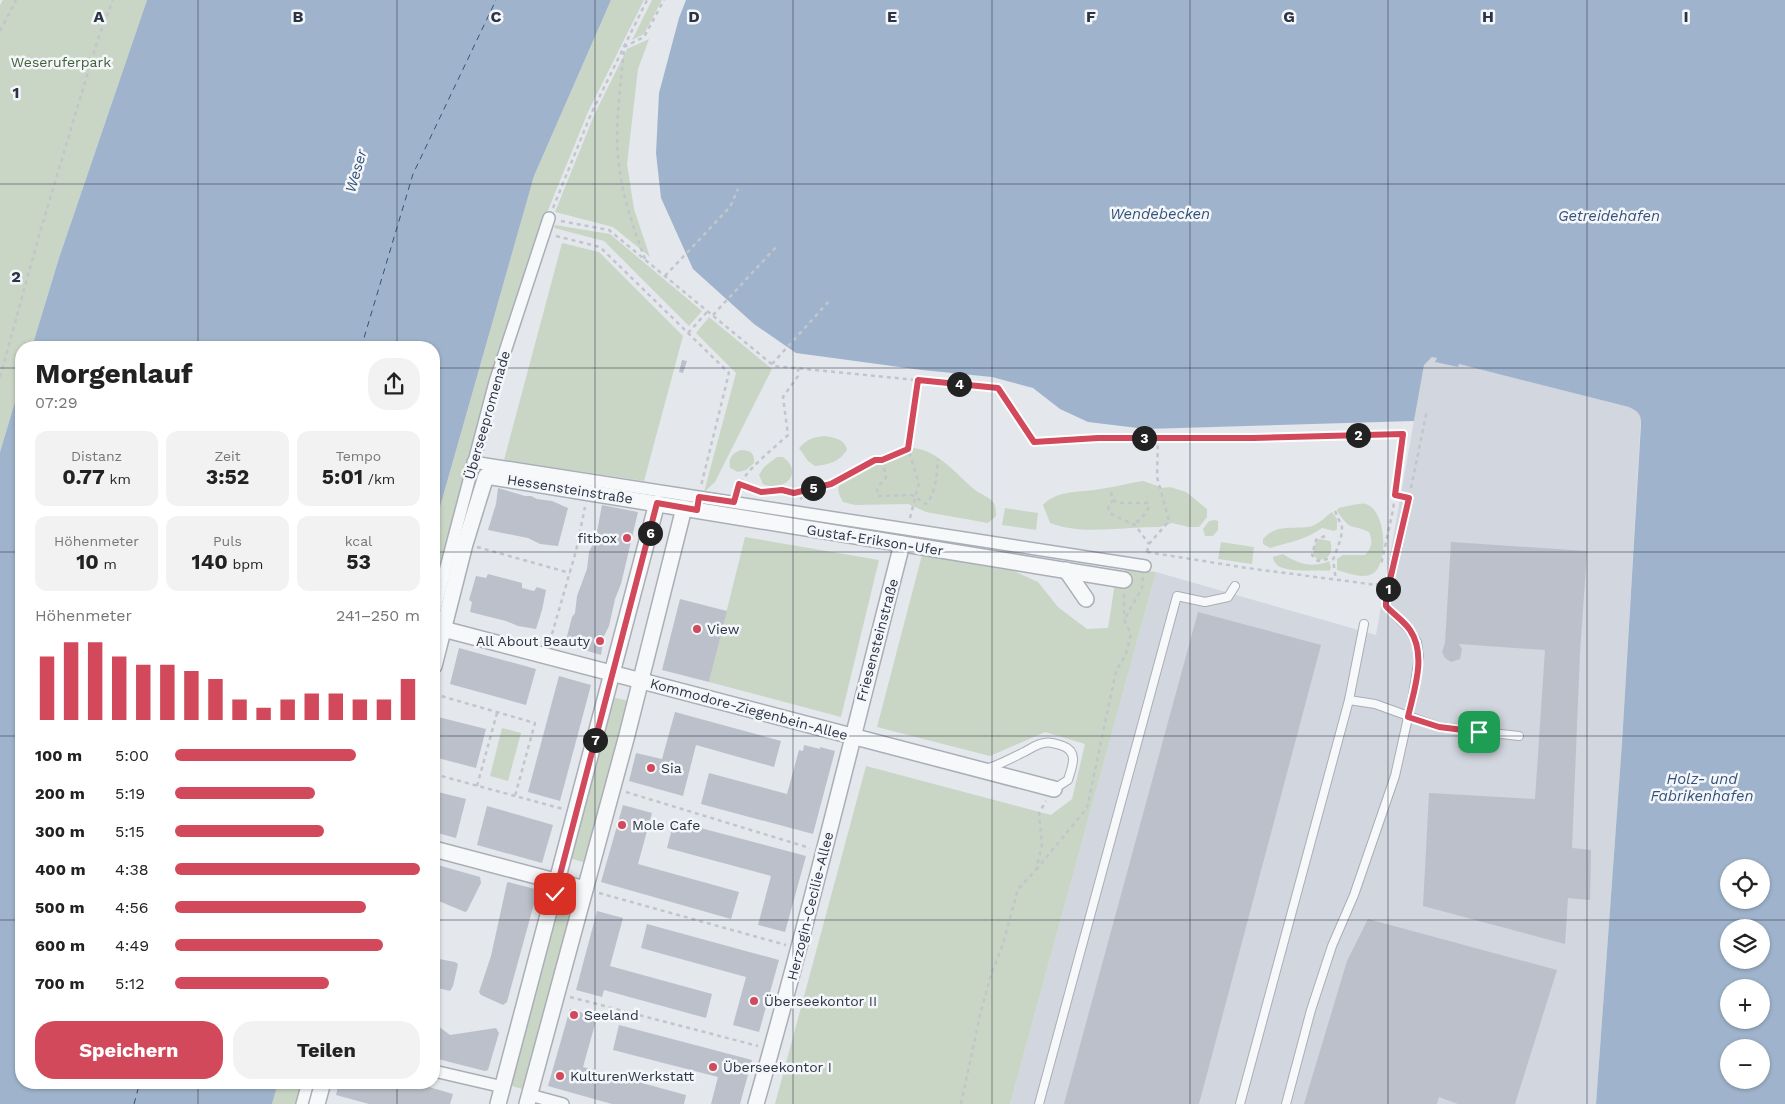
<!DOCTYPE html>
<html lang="de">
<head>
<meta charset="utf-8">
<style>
  body { margin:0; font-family:"Work Sans",sans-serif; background:#f2f2f2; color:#222; height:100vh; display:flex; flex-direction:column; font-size:19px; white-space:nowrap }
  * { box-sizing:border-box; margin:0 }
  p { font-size:16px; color:#767676 }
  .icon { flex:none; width:28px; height:28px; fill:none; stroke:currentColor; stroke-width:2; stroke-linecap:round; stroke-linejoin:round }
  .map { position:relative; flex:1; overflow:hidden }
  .panel { position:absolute; left:15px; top:341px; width:425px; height:748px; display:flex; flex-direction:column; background:#fff; border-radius:20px; box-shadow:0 1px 4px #0004 }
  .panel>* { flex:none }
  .fabs { position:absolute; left:1720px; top:859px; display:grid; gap:10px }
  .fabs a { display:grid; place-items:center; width:50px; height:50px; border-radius:50%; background:#fff; box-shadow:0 1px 4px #0004; font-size:25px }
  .pin { position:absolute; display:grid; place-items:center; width:42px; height:42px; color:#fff; margin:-21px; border-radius:10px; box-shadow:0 2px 8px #0006 }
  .km { position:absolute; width:25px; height:25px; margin:-12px; border-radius:50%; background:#222; color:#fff; font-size:14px; line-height:25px; text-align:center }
  .round { display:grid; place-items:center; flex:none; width:52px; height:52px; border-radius:20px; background:#f2f2f2 }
  .overview { display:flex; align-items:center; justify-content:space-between; height:85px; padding:0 20px }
  h1 { font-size:28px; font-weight:700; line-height:38px }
  .stats { display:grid; grid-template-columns:repeat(3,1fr); gap:8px; height:85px; padding:5px 20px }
  .stats div { display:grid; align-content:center; border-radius:12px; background:#f2f2f2; text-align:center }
  .stats b { font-size:21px; font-weight:700 }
  .stats small { font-size:14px; font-weight:400 }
  .stats p { font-size:14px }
  .chart { height:140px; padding:10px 20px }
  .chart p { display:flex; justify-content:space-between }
  .chart svg { width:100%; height:90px; margin-top:5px; stroke:#d1495b; stroke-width:6 }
  .cta { display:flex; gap:10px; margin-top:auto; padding:10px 20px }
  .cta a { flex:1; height:58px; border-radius:20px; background:#d1495b; color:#fff; font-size:20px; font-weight:700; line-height:58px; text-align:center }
  .cta a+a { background:#f2f2f2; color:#222 }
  ul { padding:0 20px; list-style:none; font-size:16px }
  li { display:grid; grid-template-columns:80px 60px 1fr; align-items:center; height:38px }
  li i { height:12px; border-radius:6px; background:#d1495b }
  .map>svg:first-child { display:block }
  .built { fill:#d2d6de }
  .green { fill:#c9d6c5 }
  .water { fill:#9fb4cc; fill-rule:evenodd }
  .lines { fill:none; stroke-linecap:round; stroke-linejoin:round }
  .ferry { stroke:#34527a; stroke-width:1; stroke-dasharray:6 5; stroke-linecap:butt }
  .building { fill:#bbc0ca }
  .service-casing { stroke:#a9aeb7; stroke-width:10 }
  .pedestrian-casing { stroke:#a9aeb7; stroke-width:14 }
  .minor-casing { stroke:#a9aeb7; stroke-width:18 }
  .path { stroke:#c2c5cb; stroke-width:2.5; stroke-dasharray:4 4; stroke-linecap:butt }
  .service { stroke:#f7f8fa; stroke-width:8 }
  .pedestrian { stroke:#f7f8fa; stroke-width:11 }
  .minor { stroke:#f7f8fa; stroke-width:15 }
  .route-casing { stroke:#fff; stroke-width:10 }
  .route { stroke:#d1495b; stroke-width:6 }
  .grid { fill:none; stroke:#2b3445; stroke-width:1; stroke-opacity:0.55 }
  .poi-dot { fill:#d1495b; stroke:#f4f6f9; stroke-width:2 }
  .labels { text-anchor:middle; stroke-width:5; stroke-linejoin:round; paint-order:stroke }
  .park-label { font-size:14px; fill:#3f6138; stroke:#f4f6f9 }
  .street-label { font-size:14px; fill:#2b3445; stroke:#f4f6f9 }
  .poi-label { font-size:14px; fill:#2b3445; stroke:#f4f6f9; text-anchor:start }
  .water-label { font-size:15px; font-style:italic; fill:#34527a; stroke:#f4f6f9 }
  .grid-label { font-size:16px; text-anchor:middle; font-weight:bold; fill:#2b3445; stroke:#f4f6f9; stroke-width:5; stroke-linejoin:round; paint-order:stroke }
</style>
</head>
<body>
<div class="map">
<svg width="1785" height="1104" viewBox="0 0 1785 1104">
  <rect width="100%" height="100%" fill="#e4e7ec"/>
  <path class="built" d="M 1432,357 L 1437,357 L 1436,362 L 1458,367 L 1459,364 L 1630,407 L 1638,411 L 1641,416 L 1622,743 L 1596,1104 L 1010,1104 L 1156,572 L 1376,635 L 1424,364 Z"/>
  <g class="green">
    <path d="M 3,0 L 147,0 L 59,258 L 32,347 L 21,348 L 21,382 L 0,452 L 0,5 Z"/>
    <path d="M 611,0 L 644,0 L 588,112 L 542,225 L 484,402 L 434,589 L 434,528 L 534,176 Z"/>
    <path d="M 652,0 L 662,0 L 644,34 L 632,40 Z"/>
    <path d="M 649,39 L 638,69 L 627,164 L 634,209 L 650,257 L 613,227 L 555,212 L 595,113 L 627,49 Z"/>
    <path d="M 555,225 L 610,234 L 702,311 L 689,326 L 604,241 L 554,228 Z"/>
    <path d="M 562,243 L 599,252 L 683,336 L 644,481 L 504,460 Z"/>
    <path d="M 709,317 L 772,369 L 715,482 L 704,492 L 736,373 L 696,333 Z"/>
    <path d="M 825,436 C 835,438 845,439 847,450 C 838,463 829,464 815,466 L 808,461 L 799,448 C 807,439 814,437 825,436 Z"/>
    <path d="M 913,448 C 938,450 957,475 975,490 C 981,494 987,496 992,501 C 996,505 996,511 996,516 L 988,523 L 926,512 L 908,504 L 855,505 L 843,502 C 838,493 837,490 840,481 L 875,461 L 886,459 Z"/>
    <path d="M 741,450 C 750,450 755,453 754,463 L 746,470 L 738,472 L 730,468 C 728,458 732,453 741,450 Z"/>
    <path d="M 777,457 L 783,457 C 805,474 783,493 763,484 L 759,475 L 764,467 Z"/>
    <path d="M 1143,481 L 1163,488 L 1170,487 L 1186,492 L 1207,509 L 1207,517 L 1199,527 L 1189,527 L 1172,523 L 1160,527 C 1124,526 1084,536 1050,523 L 1043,505 C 1058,489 1081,493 1100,489 C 1115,487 1129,483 1143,481 Z"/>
    <path d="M 1358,504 C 1361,504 1364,503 1366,504 C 1387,511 1389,565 1372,574 C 1362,579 1347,573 1337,570 L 1337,559 L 1343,555 L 1365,555 C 1372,548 1373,541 1369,532 C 1350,523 1352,533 1337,511 L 1338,508 Z"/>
    <path d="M 1005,508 L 1038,513 L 1036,530 L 1002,525 Z"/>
    <path d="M 1332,512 L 1337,519 L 1337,529 L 1334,531 L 1322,528 C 1306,540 1289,542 1270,548 L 1263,544 L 1263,539 C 1276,524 1292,529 1308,527 C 1317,526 1325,517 1332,512 Z"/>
    <path d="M 1215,520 L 1218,521 L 1218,530 L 1213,536 L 1205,536 L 1203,529 L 1209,521 Z"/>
    <path d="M 745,537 L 879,560 L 841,717 L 709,682 Z"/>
    <path d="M 1319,539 L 1330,541 C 1334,551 1329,560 1318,560 L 1313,554 L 1315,544 Z"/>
    <path d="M 1221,542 L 1254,547 L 1252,564 L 1218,559 Z"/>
    <path d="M 1283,554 C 1297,563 1312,569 1329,561 L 1331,568 L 1329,571 C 1316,569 1274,576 1273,557 Z"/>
    <path d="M 922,555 L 1001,565 L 1038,582 L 1058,607 L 1087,629 L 1108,628 L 1115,583 L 1122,584 L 1125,568 L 1156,572 L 1010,1104 L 775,1104 L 866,766 L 1051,815 L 1072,799 L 1085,744 L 1045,732 L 990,756 L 877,727 Z"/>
    <path d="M 612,697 L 629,701 L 586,863 L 569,858 Z"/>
    <path d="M 502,728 L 521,733 L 508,781 L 490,776 Z"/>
    <path d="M 556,904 L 574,909 L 526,1090 L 508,1085 Z"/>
    <path d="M 278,1083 L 303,1083 L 297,1104 L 272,1104 Z"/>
  </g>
  <g class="water">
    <path d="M 147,0 L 611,0 L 534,176 L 434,528 L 434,348 L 32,347 L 59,258 Z"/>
    <path d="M 686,0 L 1785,0 L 1785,1104 L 1596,1104 L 1622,743 L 1641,424 C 1641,414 1639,412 1629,407 L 1459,364 L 1458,367 L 1435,362 L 1437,358 L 1432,357 L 1424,365 L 1414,421 L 1146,429 L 1088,422 L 1060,409 L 1033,388 L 992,377 L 922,370 L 796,353 L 754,324 L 693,269 L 661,198 L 656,153 L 659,93 L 679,18 ZM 1729,868 L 1761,868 L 1761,900 L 1729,900 ZM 1729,928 L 1761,928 L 1761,960 L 1729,960 ZM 1729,988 L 1761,988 L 1761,1020 L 1729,1020 ZM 1729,1048 L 1761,1048 L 1761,1080 L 1729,1080 Z"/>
    <path d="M 21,382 L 21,1082 L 278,1083 L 272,1104 L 0,1104 L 0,452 Z"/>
  </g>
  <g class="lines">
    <g class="ferry">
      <path d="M 361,348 L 413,174 L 496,0"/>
      <path d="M 134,1104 L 140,1082"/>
    </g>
  </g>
  <g class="building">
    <path d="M 682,360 L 687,361 L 683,373 L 679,372 Z"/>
    <path d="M 498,488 L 525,496 L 531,496 L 537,499 L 552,501 L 568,508 L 558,546 L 540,544 L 528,538 L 488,530 L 496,504 Z"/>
    <path d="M 602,505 L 638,512 L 621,584 L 615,599 L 609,626 L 604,636 L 601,655 L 565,644 L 572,617 L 575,613 L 577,596 L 587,569 L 589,552 L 596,537 Z"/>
    <path d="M 1451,542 L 1587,551 L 1580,653 L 1572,848 L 1591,850 L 1590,900 L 1568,898 L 1565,944 L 1423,906 L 1429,793 L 1535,799 L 1545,650 L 1459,644 L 1462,649 L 1460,659 L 1451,662 L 1445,658 L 1442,652 L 1445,643 Z"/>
    <path d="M 488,574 L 522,583 L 522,588 L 534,591 L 537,587 L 546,590 L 542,610 L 536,629 L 518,626 L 506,621 L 470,612 L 472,602 L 469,600 L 476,576 L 486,578 Z"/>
    <path d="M 680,599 L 727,611 L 709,682 L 662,670 Z"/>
    <path d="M 1198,612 L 1321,645 L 1199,1104 L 1064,1104 Z"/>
    <path d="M 459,648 L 536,669 L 526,705 L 450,684 Z"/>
    <path d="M 559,676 L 591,685 L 560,801 L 528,792 Z"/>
    <path d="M 675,712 L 781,741 L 774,767 L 696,745 L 683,796 L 629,781 L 636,753 L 662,759 Z"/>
    <path d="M 438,717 L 486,729 L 476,768 L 434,757 L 434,735 Z"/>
    <path d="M 804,745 L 820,749 L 820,747 L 835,751 L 813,834 L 701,804 L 709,773 L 787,794 L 799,750 L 803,751 Z"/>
    <path d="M 434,791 L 466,799 L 456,838 L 434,832 Z"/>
    <path d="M 623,805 L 652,813 L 638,864 L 739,892 L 731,919 L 601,882 Z"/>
    <path d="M 487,806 L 553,825 L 542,863 L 477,845 Z"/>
    <path d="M 674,821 L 806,856 L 785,932 L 758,925 L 771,876 L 667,848 Z"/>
    <path d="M 434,864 L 480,877 L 481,883 L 467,911 L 465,912 L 434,899 Z"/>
    <path d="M 508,882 L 535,889 L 537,893 L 507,1002 L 503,1005 L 481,995 L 479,992 L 491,956 L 507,883 Z"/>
    <path d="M 597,911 L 623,918 L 610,966 L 712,994 L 706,1018 L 604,990 L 602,997 L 576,990 Z"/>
    <path d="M 1368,919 L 1557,970 L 1515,1104 L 1458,1104 L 1439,1097 L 1437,1104 L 1304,1104 L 1347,961 Z"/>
    <path d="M 647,924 L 779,960 L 759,1032 L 733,1025 L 746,977 L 641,948 Z"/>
    <path d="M 434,958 L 455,962 L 458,964 L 453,986 L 450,991 L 434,987 Z"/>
    <path d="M 570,1009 L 597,1017 L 583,1067 L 686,1095 L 684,1104 L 612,1104 L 548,1086 Z"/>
    <path d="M 434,1023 L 450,1035 L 496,1028 L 499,1033 L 488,1070 L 485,1071 L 434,1058 Z"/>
    <path d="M 619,1025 L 752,1060 L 740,1104 L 711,1104 L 718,1077 L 613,1050 Z"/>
    <path d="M 339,1082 L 412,1082 L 453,1094 L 450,1104 L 369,1104 L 336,1095 Z"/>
  </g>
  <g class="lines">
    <defs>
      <g id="service">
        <path d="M 1349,700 L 1375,704 L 1439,727 L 1519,736"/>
        <path d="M 986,769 C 999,765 1010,759 1022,753 C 1029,750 1036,744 1044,743 C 1050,741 1057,744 1063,746 C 1079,752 1072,767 1068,780 L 1054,789"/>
        <path d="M 1039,1104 L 1177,596 L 1205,602 L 1228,597 L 1235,586"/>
        <path d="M 1240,1104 L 1349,700 L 1364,624"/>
        <path d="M 1286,1104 L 1311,1010 L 1332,946 L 1354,895 L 1395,776 L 1413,695 L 1419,657 L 1417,642 L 1409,629 L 1386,606 L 1386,597 L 1409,498"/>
      </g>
      <g id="pedestrian">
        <path d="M 473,462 L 1145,566"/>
        <path d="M 434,613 L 495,382 L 549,218"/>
        <path d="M 434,1071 L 503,1087"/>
        <path d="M 530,1095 L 563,1104"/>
        <path d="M 302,1104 L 308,1082"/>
      </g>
      <g id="minor">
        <path d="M 1066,570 L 1086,599"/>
        <path d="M 443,629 L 1054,789"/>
        <path d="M 434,666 L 465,544 L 486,476 L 1124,580"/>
        <path d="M 434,849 L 585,889"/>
        <path d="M 317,1104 L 323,1082"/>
        <path d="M 498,1104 L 657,503"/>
        <path d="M 527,1104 L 627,735 L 684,508"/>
        <path d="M 756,1104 C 809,918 854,731 902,544"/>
      </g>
    </defs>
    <use href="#service" class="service-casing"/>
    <use href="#pedestrian" class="pedestrian-casing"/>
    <use href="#minor" class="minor-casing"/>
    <g class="path">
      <path d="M 0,31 L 16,0"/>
      <path d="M 553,208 L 591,114 L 647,0"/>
      <path d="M 561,221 L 609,230 L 774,366 L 998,388 L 1034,442 L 1098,438 L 1253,438 L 1403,434 L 1393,510 L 1381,565"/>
      <path d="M 556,236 L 600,247 L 729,373 L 701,486"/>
      <path d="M 645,259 C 634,229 623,199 619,166 C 614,129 621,85 624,47 L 644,37 L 664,0"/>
      <path d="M 665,276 L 730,207 L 738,189"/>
      <path d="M 713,315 L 777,246"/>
      <path d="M 688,333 L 708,311"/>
      <path d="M 772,364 L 830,300"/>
      <path d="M 0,377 L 40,232 L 98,39 L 113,0"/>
      <path d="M 883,460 L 886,478 L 877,488 L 878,496 L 912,495 L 926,504 C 936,493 937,473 938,459"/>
      <path d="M 739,484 L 761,492 L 782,489 L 794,493 L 831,484 L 875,460 L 882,459 L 908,449"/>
      <path d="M 1411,488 L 1427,410"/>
      <path d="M 737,490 C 744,471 773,449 788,435 L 783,397 L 798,376 L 798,369"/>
      <path d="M 1111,492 L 1113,500 L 1108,507 L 1110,513 L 1117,517 L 1135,525 L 1149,544"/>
      <path d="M 794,493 L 802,499"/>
      <path d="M 1113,500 L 1118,503 L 1148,503 L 1149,507 L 1144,515 L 1134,525"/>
      <path d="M 1335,511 L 1342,527 L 1341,538 L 1333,560 L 1336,580"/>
      <path d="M 910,518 L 919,483 L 908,449 L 918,380"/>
      <path d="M 1325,536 L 1316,540 L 1312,555 L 1318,561 L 1332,558"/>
      <path d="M 477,547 L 570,573"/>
      <path d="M 1147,552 L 1247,568 L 1377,585 L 1377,583"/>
      <path d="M 1147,552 L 1149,544 L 1169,521 L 1157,477 L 1158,438"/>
      <path d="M 1124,594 L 1124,619"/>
      <path d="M 552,634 L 576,551 L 585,507"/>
      <path d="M 434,694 L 535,723 L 515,796"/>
      <path d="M 434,774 L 563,809"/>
      <path d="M 477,786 L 497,713"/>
      <path d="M 626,792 L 810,848"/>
      <path d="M 1036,870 L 1087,808 L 1116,671 L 1126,654 L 1131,634 L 1124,620 L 1142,588 L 1143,577"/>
      <path d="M 599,893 L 786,945"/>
      <path d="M 570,997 L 758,1046"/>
      <path d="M 961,1104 L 980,1015 L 991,975 L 1003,944 L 1018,889 L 1036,870 L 1042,845 L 1039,813 L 1046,801"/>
    </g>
    <use href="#service" class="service"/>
    <use href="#pedestrian" class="pedestrian"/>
    <use href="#minor" class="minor"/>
  </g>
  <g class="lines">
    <defs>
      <path id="route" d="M 555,894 L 657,503 L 697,510 L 699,497 L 734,502 L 739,484 L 761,492 L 782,490 L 794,493 L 831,484 L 875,460 L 882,460 L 908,449 L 918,380 L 998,388 L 1034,442 L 1098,438 L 1253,438 L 1403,434 L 1395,495 L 1409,498 L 1386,597 L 1386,606 C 1393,614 1404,621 1410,630 C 1427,655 1414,690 1408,717 L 1439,727 L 1479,732"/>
    </defs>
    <use href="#route" class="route-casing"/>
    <use href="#route" class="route"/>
  </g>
  <path class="grid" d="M 198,0 L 198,348M 397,0 L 397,348M 595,0 L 595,1104M 793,0 L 793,1104M 992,0 L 992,1104M 1190,0 L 1190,1104M 1388,0 L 1388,1104M 1587,0 L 1587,1104M 0,184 L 1785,184M 0,368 L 21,368M 434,368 L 1785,368M 0,552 L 21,552M 434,552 L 1785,552M 0,736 L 21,736M 434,736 L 1785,736M 0,920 L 21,920M 434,920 L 1785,920M 198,1082 L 198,1104M 397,1082 L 397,1104"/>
  <g class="poi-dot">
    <circle cx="627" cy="538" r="5"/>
    <circle cx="697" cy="629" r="5"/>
    <circle cx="600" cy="641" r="5"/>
    <circle cx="651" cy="768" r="5"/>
    <circle cx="622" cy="825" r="5"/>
    <circle cx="754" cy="1001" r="5"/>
    <circle cx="574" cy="1015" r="5"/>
    <circle cx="713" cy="1067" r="5"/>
    <circle cx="560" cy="1076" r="5"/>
  </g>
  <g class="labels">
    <g class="park-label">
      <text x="61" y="67">Weseruferpark</text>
    </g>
    <g class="street-label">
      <text transform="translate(487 415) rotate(-74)" y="5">Überseepromenade</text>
      <text transform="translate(570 489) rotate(9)" y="5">Hessensteinstraße</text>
      <text transform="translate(875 540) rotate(9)" y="5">Gustaf-Erikson-Ufer</text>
      <text transform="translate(877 640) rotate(-75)" y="5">Friesensteinstraße</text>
      <text transform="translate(749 709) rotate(15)" y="5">Kommodore-Ziegenbein-Allee</text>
      <text transform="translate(810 906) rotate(-76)" y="5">Herzogin-Cecilie-Allee</text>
    </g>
    <g class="poi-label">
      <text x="617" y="543" text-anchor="end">fitbox</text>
      <text x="707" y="634">View</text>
      <text x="590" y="646" text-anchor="end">All About Beauty</text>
      <text x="661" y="773">Sia</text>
      <text x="632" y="830">Mole Cafe</text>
      <text x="764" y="1006">Überseekontor II</text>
      <text x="584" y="1020">Seeland</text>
      <text x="723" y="1072">Überseekontor I</text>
      <text x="570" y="1081">KulturenWerkstatt</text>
    </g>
    <g class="water-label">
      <text transform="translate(356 171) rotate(-74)" y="5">Weser</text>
      <text x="1160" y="219">Wendebecken</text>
      <text x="1609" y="221">Getreidehafen</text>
      <text x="1702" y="784">Holz- und<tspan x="1702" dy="17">Fabrikenhafen</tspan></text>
    </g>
  </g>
  <g class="grid-label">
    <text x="99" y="22">A</text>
    <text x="298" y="22">B</text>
    <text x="496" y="22">C</text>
    <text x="694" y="22">D</text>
    <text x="892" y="22">E</text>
    <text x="1091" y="22">F</text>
    <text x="1289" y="22">G</text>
    <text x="1488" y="22">H</text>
    <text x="1686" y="22">I</text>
    <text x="16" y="98">1</text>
    <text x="16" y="282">2</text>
  </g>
</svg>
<div class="fabs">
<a><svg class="icon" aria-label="locate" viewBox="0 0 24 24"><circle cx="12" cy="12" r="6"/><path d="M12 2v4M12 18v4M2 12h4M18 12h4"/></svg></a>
<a><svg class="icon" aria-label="layers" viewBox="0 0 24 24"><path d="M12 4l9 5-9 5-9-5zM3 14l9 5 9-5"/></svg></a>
<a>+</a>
<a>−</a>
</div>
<div class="pin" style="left:1479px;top:732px;background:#1e9e55"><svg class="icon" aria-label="arrive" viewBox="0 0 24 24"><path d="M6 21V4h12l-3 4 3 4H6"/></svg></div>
<div class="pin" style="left:555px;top:894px;background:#d93025"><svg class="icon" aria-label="check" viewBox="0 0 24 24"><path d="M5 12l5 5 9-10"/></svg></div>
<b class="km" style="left:1388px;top:589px">1</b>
<b class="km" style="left:1358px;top:435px">2</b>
<b class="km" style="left:1144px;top:438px">3</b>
<b class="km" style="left:959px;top:384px">4</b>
<b class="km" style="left:813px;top:488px">5</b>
<b class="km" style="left:650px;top:533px">6</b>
<b class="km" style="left:595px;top:740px">7</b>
<section class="panel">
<div class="overview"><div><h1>Morgenlauf</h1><p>07:29</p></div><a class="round"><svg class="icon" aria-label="share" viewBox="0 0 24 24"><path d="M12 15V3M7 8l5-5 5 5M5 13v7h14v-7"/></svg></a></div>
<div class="stats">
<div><p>Distanz</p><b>0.77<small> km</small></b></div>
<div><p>Zeit</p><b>3:52</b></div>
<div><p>Tempo</p><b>5:01<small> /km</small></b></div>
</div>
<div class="stats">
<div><p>Höhenmeter</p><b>10<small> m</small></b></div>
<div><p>Puls</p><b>140<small> bpm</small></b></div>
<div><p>kcal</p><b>53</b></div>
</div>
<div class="chart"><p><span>Höhenmeter</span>241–250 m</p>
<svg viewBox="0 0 160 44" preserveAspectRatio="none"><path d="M5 44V13M15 44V6M25 44V6M35 44V13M45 44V17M55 44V17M65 44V20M75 44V24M85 44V34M95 44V38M105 44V34M115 44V31M125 44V31M135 44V34M145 44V34M155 44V24"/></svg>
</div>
<ul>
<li><b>100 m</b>5:00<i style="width:74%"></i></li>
<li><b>200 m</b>5:19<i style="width:57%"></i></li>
<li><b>300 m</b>5:15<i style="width:61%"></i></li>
<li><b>400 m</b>4:38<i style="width:100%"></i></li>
<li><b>500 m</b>4:56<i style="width:78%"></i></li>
<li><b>600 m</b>4:49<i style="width:85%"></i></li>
<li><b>700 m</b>5:12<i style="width:63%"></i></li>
</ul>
<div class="cta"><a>Speichern</a><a>Teilen</a></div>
</section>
</div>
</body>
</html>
